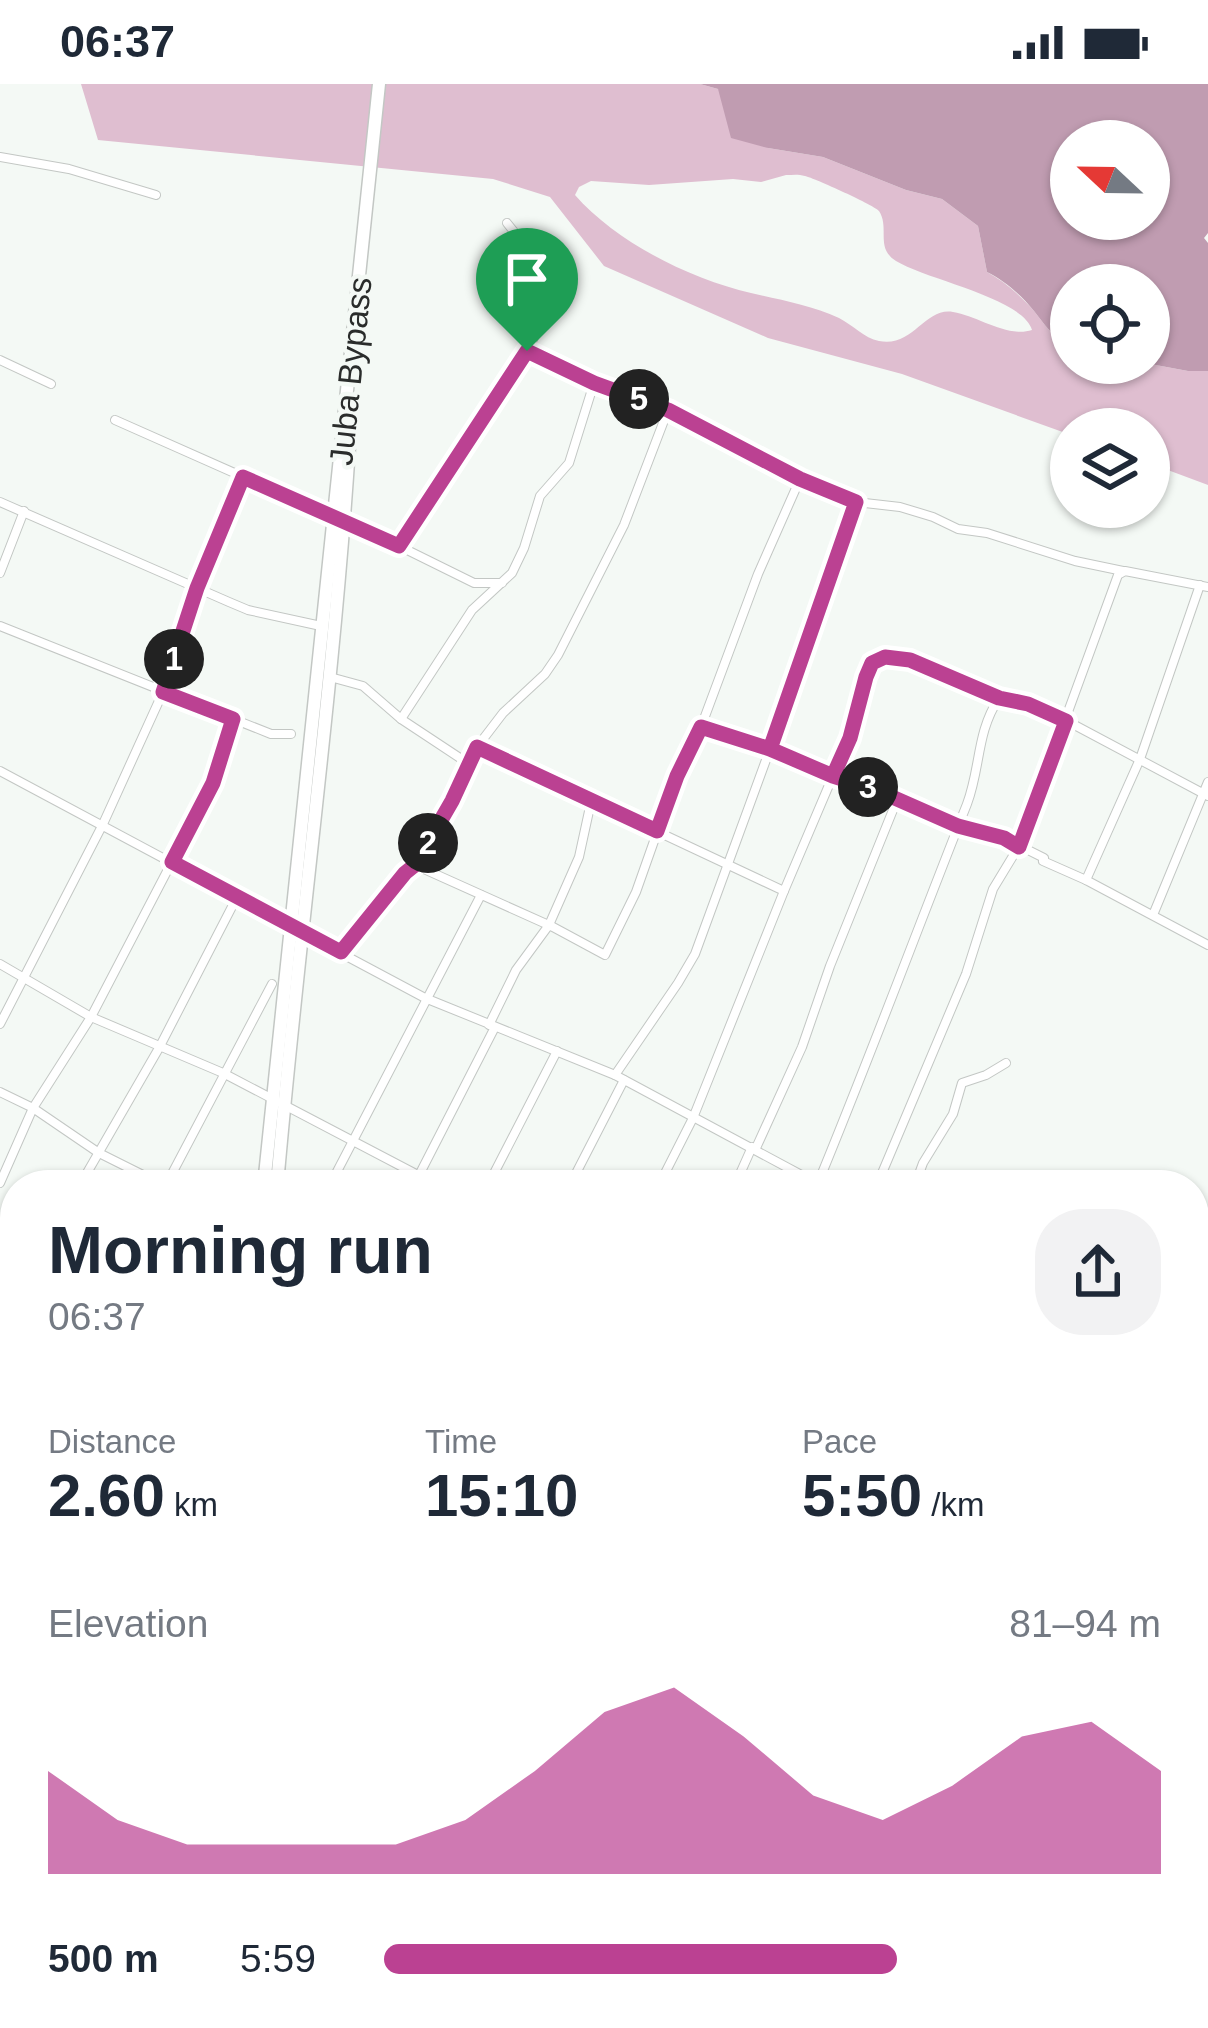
<!DOCTYPE html>
<html lang="en">
<head>
<meta charset="utf-8">
<style>
  body { margin:0; font-family:Arial,sans-serif; background:#f2f2f3; color:#1f2937; height:100vh; display:flex; flex-direction:column; font-size:45px; white-space:nowrap }
  * { box-sizing:border-box; margin:0 }
  p { font-size:39px; color:#747a83 }
  .icon { flex:none; width:66px; height:66px; fill:none; stroke:currentColor; stroke-width:2; stroke-linecap:round; stroke-linejoin:round }
  .map { position:relative; flex:1; overflow:hidden }
  .panel { position:absolute; left:0px; top:1086px; width:1209px; height:858px; display:flex; flex-direction:column; background:#fff; border-radius:48px 48px 0 0; box-shadow:0 3px 9px #0004 }
  .panel>* { flex:none }
  .needle { width:78px; rotate:292deg }
  .controls { position:absolute; left:1050px; top:36px; display:grid; gap:24px }
  .controls a { display:grid; place-items:center; width:120px; height:120px; border-radius:50%; background:#fff; box-shadow:0 3px 9px #0004; font-size:60px }
  .pin { position:absolute; display:grid; place-items:center; width:102px; height:102px; color:#fff; margin:-123px -51px; border-radius:50% 50% 50% 0; rotate:-45deg; box-shadow:0 0 12px #0007 }
  .pin .icon { rotate:45deg }
  .km { position:absolute; width:60px; height:60px; margin:-30px; border-radius:50%; background:#222; color:#fff; font-size:33px; line-height:60px; text-align:center }
  .round { display:grid; place-items:center; flex:none; width:126px; height:126px; border-radius:48px; background:#f2f2f3 }
  .overview { display:flex; align-items:center; justify-content:space-between; height:204px; padding:0 48px }
  h1 { font-size:66px; font-weight:600; line-height:90px }
  .metrics { display:grid; grid-template-columns:repeat(3,1fr); gap:18px; height:204px; padding:12px 48px }
  .metrics div { display:grid; align-content:center }
  .metrics b { font-size:60px; font-weight:600 }
  .metrics small { font-size:33px; font-weight:400 }
  .metrics p { font-size:33px }
  .chart { height:336px; padding:24px 48px }
  .chart p { display:flex; justify-content:space-between }
  .chart svg { width:100%; height:216px; margin-top:12px; fill:#bb4192; opacity:.7 }
  ul { padding:0 48px; list-style:none; font-size:39px }
  li { display:grid; grid-template-columns:192px 144px 1fr; align-items:center; height:90px }
  li i { height:30px; border-radius:15px; background:#bb4192 }
  .status { display:flex; justify-content:space-between; align-items:center; height:84px; padding:0 60px; background:#fff; direction:ltr }
  .status svg { height:33px; fill:currentColor }
  .map>svg:first-child { display:block }
  .green { fill:#dfbed0; fill-rule:evenodd }
  .water { fill:#c09cb1; fill-rule:evenodd }
  .lines { fill:none; stroke-linecap:round; stroke-linejoin:round }
  .street-casing { stroke:#c3c7c4; stroke-width:10 }
  .secondary-casing { stroke:#c3c7c4; stroke-width:14 }
  .primary-casing { stroke:#c3c7c4; stroke-width:15 }
  .street { stroke:#fff; stroke-width:8 }
  .secondary { stroke:#fff; stroke-width:10 }
  .primary { stroke:#fff; stroke-width:12 }
  .route-casing { stroke:#fff; stroke-width:24 }
  .route { stroke:#bb4192; stroke-width:15 }
  .labels { text-anchor:middle; stroke-width:9; stroke-linejoin:round; paint-order:stroke }
  .street-label { font-size:33px; fill:#2a2c2b; stroke:#f4f9f5 }
</style>
</head>
<body>
<div class="status"><b>06:37</b><svg viewBox="0 0 49 12"><path d="M0 12V9h3v3zM5 12V6h3v6zM10 12V3h3v9zM15 12V0h3v12zM26 1h20v11H26zM47 4h2v5h-2z"/></svg></div>
<div class="map">
<svg width="1208" height="1944" viewBox="0 0 1208 1944">
  <rect width="100%" height="100%" fill="#f4f9f5"/>
  <g class="green">
    <path d="M 81,0 L 700,0 L 718,5 L 768,64 L 823,73 L 906,106 L 942,115 L 978,142 L 987,188 C 1004,197 1021,212 1034,227 C 1046,242 1052,253 1071,260 L 1071,279 L 1145,279 L 1188,287 L 1208,287 L 1208,401 L 1149,379 L 1149,345 L 1071,345 L 1071,351 L 902,290 L 768,254 L 604,182 L 550,113 L 493,95 L 98,56 ZM 786,91 C 793,91 798,90 805,92 C 814,94 876,122 879,127 C 890,144 875,164 896,177 C 927,196 1023,214 1032,246 C 1007,254 978,232 953,228 C 925,223 913,264 879,257 C 864,254 853,241 839,234 C 811,221 780,216 751,209 C 690,195 616,158 575,111 L 579,103 L 591,97 L 649,101 L 733,95 L 761,98 Z"/>
    <path d="M 1208,1774 L 1208,1944 L 1128,1944 L 1136,1929 L 1194,1929 L 1194,1804 Z"/>
  </g>
  <path class="water" d="M 700,0 L 1208,0 L 1208,149 L 1204,154 L 1208,159 L 1208,287 L 1188,287 L 1145,279 L 1149,279 L 1149,201 L 1071,201 L 1071,260 C 1052,253 1046,242 1034,227 C 1022,212 1004,196 987,188 L 978,142 L 942,115 L 906,106 L 823,73 L 768,64 L 731,54 L 718,5 ZM 1071,57 L 1149,57 L 1149,135 L 1071,135 Z"/>
  <g class="lines">
    <defs>
      <g id="street">
        <path d="M 0,73 L 69,85 L 156,111"/>
        <path d="M 527,267 L 594,299 L 668,326 L 825,407 L 856,418 L 900,423 L 933,433 L 958,445 L 987,449 L 1075,477 L 1123,487"/>
        <path d="M 0,276 L 51,300"/>
        <path d="M 115,336 L 399,462 L 474,499 L 502,499"/>
        <path d="M 0,418 L 229,518 L 248,526 L 321,542"/>
        <path d="M 399,462 L 527,267 C 562,202 550,193 507,139"/>
        <path d="M 0,489 L 24,427"/>
        <path d="M 0,542 L 271,650 L 291,650"/>
        <path d="M 330,593 L 363,602 L 401,635 L 469,680"/>
        <path d="M 401,635 L 472,526 L 512,489 L 524,464 L 540,412 L 569,379 L 594,299"/>
        <path d="M 701,643 L 770,665 L 874,705 L 958,742 L 1004,754 L 1044,774 L 1043,777 L 1086,796 L 1208,861"/>
        <path d="M 477,663 L 784,807"/>
        <path d="M 0,687 L 290,842"/>
        <path d="M 415,781 L 553,843 L 605,871 L 636,808 L 677,692 L 701,643 L 758,490 L 800,395"/>
        <path d="M 1086,796 L 1140,675 L 1200,501"/>
        <path d="M 1153,831 L 1208,698"/>
        <path d="M 303,849 L 425,914 L 615,991 L 820,1101"/>
        <path d="M 341,868 L 405,789 L 415,781 L 452,717 L 477,663 L 503,629 L 545,590 L 558,571 L 624,441 L 668,326"/>
        <path d="M 0,880 L 91,933 L 223,989 L 437,1101"/>
        <path d="M 0,940 L 103,740 L 163,608 L 198,504 L 243,393"/>
        <path d="M 489,941 L 516,886 L 549,841 L 579,773 L 591,718"/>
        <path d="M 615,991 L 678,899 L 695,870 L 770,665 L 856,418"/>
        <path d="M 0,1008 L 33,1024 L 99,1069 L 163,1101"/>
        <path d="M 756,1064 L 802,963 L 830,882 L 897,716"/>
        <path d="M 0,1099 L 33,1024 L 91,933 L 213,699 L 233,635"/>
        <path d="M 818,1099 C 870,973 917,846 967,720 C 981,683 976,649 999,614 L 1028,620 L 1050,628 L 1208,712"/>
        <path d="M 80,1101 L 159,964 L 237,813"/>
        <path d="M 166,1101 L 272,900"/>
        <path d="M 246,1101 L 249,1097"/>
        <path d="M 330,1101 L 481,811"/>
        <path d="M 414,1101 L 495,943"/>
        <path d="M 488,1101 L 557,967"/>
        <path d="M 570,1101 L 624,996"/>
        <path d="M 659,1101 L 693,1034 L 784,807 L 849,654 L 866,593 L 872,579 L 879,574 L 893,572 L 910,576 L 999,614"/>
        <path d="M 735,1101 L 752,1063"/>
        <path d="M 877,1101 L 966,890 L 993,805 L 1019,762 L 1118,491 L 1125,487 L 1208,503"/>
        <path d="M 915,1101 L 923,1079 L 953,1030 L 962,999 L 986,991 L 1006,979"/>
        <path d="M 0,1143 L 15,1150"/>
        <path d="M 0,1241 L 15,1213"/>
        <path d="M 0,1289 L 15,1297"/>
        <path d="M 1197,1303 L 1208,1273"/>
        <path d="M 0,1421 L 15,1390"/>
        <path d="M 1194,1439 L 1208,1427"/>
        <path d="M 1194,1482 L 1208,1487"/>
        <path d="M 1194,1494 C 1200,1508 1197,1530 1194,1545"/>
        <path d="M 0,1549 L 15,1519"/>
        <path d="M 0,1558 L 15,1567"/>
        <path d="M 0,1698 L 15,1707"/>
        <path d="M 0,1724 L 15,1696"/>
        <path d="M 0,1830 L 15,1838"/>
        <path d="M 0,1884 L 15,1857"/>
        <path d="M 442,1929 L 469,1944"/>
        <path d="M 853,1929 L 883,1944"/>
        <path d="M 1068,1929 L 1070,1944"/>
        <path d="M 46,1944 L 54,1929"/>
        <path d="M 123,1944 L 130,1929"/>
        <path d="M 213,1944 L 221,1929"/>
        <path d="M 298,1944 L 305,1929"/>
        <path d="M 380,1944 L 388,1929"/>
        <path d="M 897,1944 L 899,1929"/>
        <path d="M 973,1944 L 981,1929"/>
      </g>
      <g id="secondary">
        <path d="M 1194,1860 L 1208,1869"/>
        <path d="M 598,1944 L 617,1929"/>
      </g>
      <g id="primary">
        <path d="M 264,1101 L 379,0"/>
        <path d="M 277,1101 C 298,855 333,610 349,363"/>
        <path d="M 180,1944 L 182,1929"/>
        <path d="M 191,1944 L 192,1929"/>
      </g>
    </defs>
    <use href="#street" class="street-casing"/>
    <use href="#secondary" class="secondary-casing"/>
    <use href="#primary" class="primary-casing"/>
    <use href="#street" class="street"/>
    <use href="#secondary" class="secondary"/>
    <use href="#primary" class="primary"/>
  </g>
  <g class="lines">
    <defs>
      <path id="route" d="M 527,267 L 399,462 L 243,393 L 197,504 L 163,608 L 233,635 L 213,699 L 172,778 L 341,868 L 405,789 L 415,781 L 452,717 L 477,663 L 657,747 L 677,692 L 701,643 L 770,665 L 833,692 L 874,705 L 958,742 L 1004,754 L 1019,763 L 1066,637 L 1028,620 L 999,614 L 910,576 L 885,573 L 872,579 L 866,593 L 850,654 L 833,692 L 770,665 L 856,418 L 800,395 L 668,326 L 594,299 L 527,267"/>
    </defs>
    <use href="#route" class="route-casing"/>
    <use href="#route" class="route"/>
  </g>
  <g class="labels">
    <g class="street-label">
      <text transform="translate(350 287) rotate(-84)" y="12">Juba Bypass</text>
    </g>
  </g>
</svg>
<div class="controls">
<a><svg class="needle" viewBox="-14 -14 28 28"><path d="M0-13l5 13h-10z" fill="#e53935"/><path d="M0 13l5-13h-10z" fill="#747a83"/></svg></a>
<a><svg class="icon" aria-label="locate" viewBox="0 0 24 24"><circle cx="12" cy="12" r="6"/><path d="M12 2v4M12 18v4M2 12h4M18 12h4"/></svg></a>
<a><svg class="icon" aria-label="layers" viewBox="0 0 24 24"><path d="M12 4l9 5-9 5-9-5zM3 14l9 5 9-5"/></svg></a>
</div>
<div class="pin" style="left:527px;top:267px;background:#1e9e55"><svg class="icon" aria-label="arrive" viewBox="0 0 24 24"><path d="M6 21V4h12l-3 4 3 4H6"/></svg></div>
<b class="km" style="left:174px;top:575px">1</b>
<b class="km" style="left:428px;top:759px">2</b>
<b class="km" style="left:868px;top:703px">3</b>
<b class="km" style="left:639px;top:315px">5</b>
<section class="panel">
<div class="overview"><div><h1>Morning run</h1><p>06:37</p></div><a class="round"><svg class="icon" aria-label="share" viewBox="0 0 24 24"><path d="M12 15V3M7 8l5-5 5 5M5 13v7h14v-7"/></svg></a></div>
<div class="metrics">
<div><p>Distance</p><b>2.60<small> km</small></b></div>
<div><p>Time</p><b>15:10</b></div>
<div><p>Pace</p><b>5:50<small> /km</small></b></div>
</div>
<div class="chart"><p><span>Elevation</span>81–94 m</p>
<svg viewBox="0 0 160 44" preserveAspectRatio="none"><path d="M0 44V23L10 33L20 38L30 38L40 38L50 38L60 33L70 23L80 11L90 6L100 16L110 28L120 33L130 26L140 16L150 13L160 23V44z"/></svg>
</div>
<ul>
<li><b>500 m</b>5:59<i style="width:66%"></i></li>
</ul>
</section>
</div>
</body>
</html>
